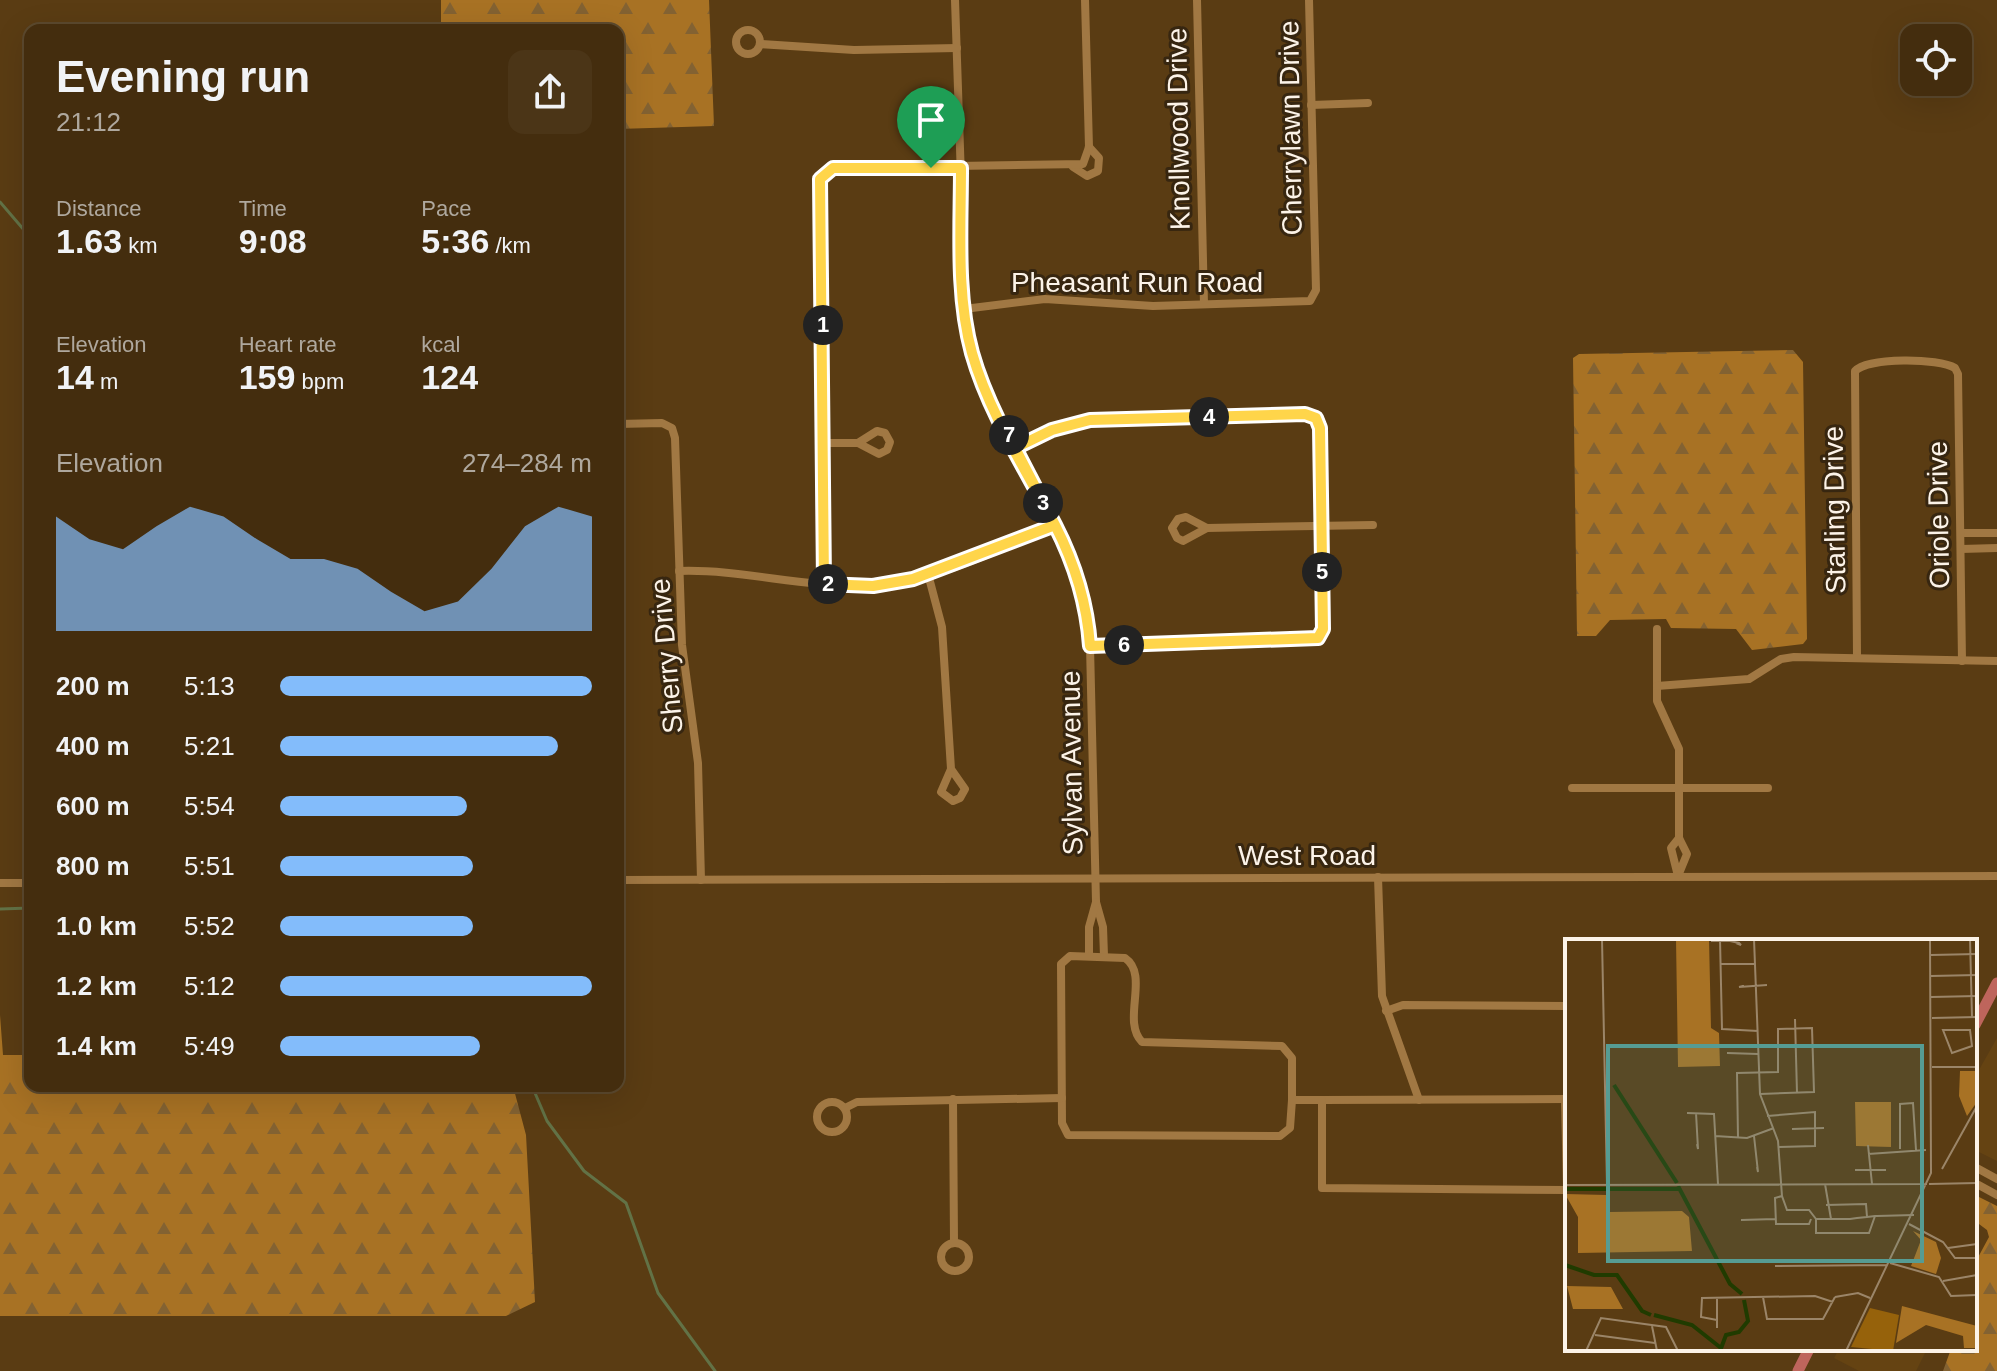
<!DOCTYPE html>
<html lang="en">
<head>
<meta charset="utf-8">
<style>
  body { margin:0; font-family:Helvetica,sans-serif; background:#4b3517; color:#f1f3f6; height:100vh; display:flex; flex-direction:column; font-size:30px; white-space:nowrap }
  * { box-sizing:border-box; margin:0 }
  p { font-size:26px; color:#afa89e }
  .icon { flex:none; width:44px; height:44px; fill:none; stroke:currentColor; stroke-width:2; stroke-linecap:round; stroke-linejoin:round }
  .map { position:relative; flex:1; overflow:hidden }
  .drawer { position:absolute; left:24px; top:24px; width:600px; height:1068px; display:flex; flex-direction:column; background:#442d0e; border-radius:16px; box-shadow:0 8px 32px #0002,0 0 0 2px #5c492e }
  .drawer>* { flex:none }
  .controls { position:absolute; left:1900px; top:24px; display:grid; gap:16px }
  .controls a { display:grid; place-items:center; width:72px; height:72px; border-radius:16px; background:#442d0e; box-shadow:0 8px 32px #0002,0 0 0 2px #5c492e; font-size:40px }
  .pin { position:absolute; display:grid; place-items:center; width:68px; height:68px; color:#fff; margin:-82px -34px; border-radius:50% 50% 50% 0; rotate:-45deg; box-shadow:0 0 8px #0007 }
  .pin .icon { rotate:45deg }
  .km { position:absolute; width:40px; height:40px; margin:-20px; border-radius:50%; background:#222; color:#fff; font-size:22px; line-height:40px; text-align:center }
  .round { display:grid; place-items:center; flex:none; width:84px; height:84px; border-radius:16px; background:#4b3517 }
  .summary { display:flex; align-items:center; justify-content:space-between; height:136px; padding:0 32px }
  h1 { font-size:44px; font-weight:700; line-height:60px }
  .stats { display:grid; grid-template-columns:repeat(3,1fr); gap:12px; height:136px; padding:8px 32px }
  .stats div { display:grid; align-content:center }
  .stats b { font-size:34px; font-weight:700 }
  .stats small { font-size:22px; font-weight:400 }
  .stats p { font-size:22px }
  .chart { height:224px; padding:16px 32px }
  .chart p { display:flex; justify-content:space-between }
  .chart svg { width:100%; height:144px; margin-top:8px; fill:#83bcfb; opacity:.7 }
  ul { padding:0 32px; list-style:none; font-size:26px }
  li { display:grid; grid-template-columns:128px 96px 1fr; align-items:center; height:60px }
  li i { height:20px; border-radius:10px; background:#83bcfb }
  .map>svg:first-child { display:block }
  .built { fill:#654312 }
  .forest { fill:url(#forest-firs) }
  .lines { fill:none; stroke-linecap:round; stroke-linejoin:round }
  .stream { stroke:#627246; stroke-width:3 }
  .minor { stroke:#a17843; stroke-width:8 }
  .major { stroke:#be655c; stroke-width:11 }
  .route-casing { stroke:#fff; stroke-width:16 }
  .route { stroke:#ffd54a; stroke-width:10 }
  .labels { text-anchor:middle; stroke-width:6; stroke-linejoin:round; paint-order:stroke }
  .street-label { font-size:28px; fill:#fcf3e8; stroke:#372610 }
  .inset-river { fill:none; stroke:#203b00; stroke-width:4 }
  .inset-road { fill:none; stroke:#9b8568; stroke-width:2 }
  .view { fill:#569c93; fill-opacity:0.15; stroke:#569c93; stroke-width:4 }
  .inset-edge { fill:none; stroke:#fcf3e8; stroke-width:4 }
</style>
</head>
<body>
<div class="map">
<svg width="1997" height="1371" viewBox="0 0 1997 1371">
  <defs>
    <pattern id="forest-firs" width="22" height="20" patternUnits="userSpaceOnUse" patternTransform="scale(2)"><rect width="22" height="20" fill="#a87224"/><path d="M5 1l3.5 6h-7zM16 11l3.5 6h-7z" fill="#836232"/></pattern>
  </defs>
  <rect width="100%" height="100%" fill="#5a3c13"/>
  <g class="built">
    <path d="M 1997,1038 L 1997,1161 L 1975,1150 L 1975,1077 Z"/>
    <path d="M 1839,1349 L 1927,1349 L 1916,1371 L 1859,1371 L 1834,1358 Z"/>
  </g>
  <g class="forest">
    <path d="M 441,0 L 709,0 L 714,126 L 618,129 L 618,30 L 441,30 Z"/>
    <path d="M 1793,350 L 1803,362 L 1807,639 L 1803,644 L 1752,650 L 1736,629 L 1671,628 L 1666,619 L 1610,620 L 1596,636 L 1577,636 L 1573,358 L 1579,354 Z"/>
    <path d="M 0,1015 L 3,1055 L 30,1055 L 30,1086 L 513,1086 L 526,1135 L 535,1302 L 506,1316 L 0,1316 Z"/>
    <path d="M 1975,1195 L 1997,1206 L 1997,1371 L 1943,1371 L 1951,1349 L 1975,1349 L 1975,1263 L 1989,1237 L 1987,1230 L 1975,1221 Z"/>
  </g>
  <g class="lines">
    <g class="stream">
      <path d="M 0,202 L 30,237"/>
      <path d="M 0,909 L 30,908"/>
      <path d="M 532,1086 L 547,1121 L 584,1171 L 626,1203 L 658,1293 L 715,1371"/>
    </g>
    <g class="minor">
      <path d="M 955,0 L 966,326 L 985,386 L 1067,550 L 1084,602 L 1090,646 L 1096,902 L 1103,927 L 1104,956"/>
      <path d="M 1197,0 L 1204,304"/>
      <circle cx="748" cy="42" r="12"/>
      <path d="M 760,44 L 854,50 L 957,48"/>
      <path d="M 1311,105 L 1368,103"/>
      <path d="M 1073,167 L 1087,176 L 1098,171 L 1099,158 L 1089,147"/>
      <path d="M 964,309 L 1045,299 L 1153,306 L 1310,301 L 1316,290 L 1309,0"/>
      <path d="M 618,424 L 662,423 L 672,428 L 675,438 L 682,645 L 698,763 L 701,880"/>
      <path d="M 824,443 L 858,443 L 877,431 L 885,433 L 890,442 L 887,450 L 879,454 L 858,443"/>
      <path d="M 1015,448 L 1052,430 L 1087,420 L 1305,414 L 1318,422 L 1323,629 L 1318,638 L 1090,646"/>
      <path d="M 1207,528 L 1186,517 L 1178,519 L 1172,528 L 1177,538 L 1183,541 L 1207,528 L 1373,525"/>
      <path d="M 1961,533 L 1997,533"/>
      <path d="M 1961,549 L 1997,548"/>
      <path d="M 679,571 C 739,569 797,586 856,586 C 924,586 994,553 1055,525"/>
      <path d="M 928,574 L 942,627 L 951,769 L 941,792 L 953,801 L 960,798 L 965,789 L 951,769"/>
      <path d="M 824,584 L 820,179 L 833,168 L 1083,164 L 1089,147 L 1085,0"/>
      <path d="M 1657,629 L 1657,701 L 1679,749 L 1679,838 L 1687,854 L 1678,876"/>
      <path d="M 1857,656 L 1855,371 C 1868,357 1939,358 1955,368 L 1958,374 L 1962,661"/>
      <path d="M 1657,686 L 1749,679 L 1781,659 L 1794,657 L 1997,661"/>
      <path d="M 1572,788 L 1768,788"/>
      <path d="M 1678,876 L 1671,848 L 1679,838"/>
      <path d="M 1378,877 L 1382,996 L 1419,1100"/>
      <path d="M 618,880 L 1997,876"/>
      <path d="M 0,883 L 30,883"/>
      <path d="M 1089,956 L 1089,927 L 1096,902"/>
      <path d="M 1386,1011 L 1403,1005 L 1567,1006"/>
      <path d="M 953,1099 L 954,1242"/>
      <path d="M 1565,1099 L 1567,1190"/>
      <path d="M 1567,1099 L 1322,1100 L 1322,1188 L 1567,1190"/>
      <path d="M 1292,1100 L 1290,1128 L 1280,1136 L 1068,1135 L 1062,1123 L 1061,964 L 1070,956 L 1125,958 C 1150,975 1121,1021 1142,1042 L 1282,1046 L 1292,1058 L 1292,1100 L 1322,1100"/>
      <circle cx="832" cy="1117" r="15"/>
      <path d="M 845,1108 L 857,1102 L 1062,1098"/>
      <path d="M 1975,1167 L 1997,1179"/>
      <path d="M 1975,1183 L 1997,1195"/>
      <circle cx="955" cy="1257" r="14"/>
    </g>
    <g class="major">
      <path d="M 1975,1025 L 1997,983"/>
      <path d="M 1798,1371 L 1809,1349"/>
    </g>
  </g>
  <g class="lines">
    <defs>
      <path id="route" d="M 931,168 L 833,168 L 820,179 L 824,584 L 873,586 L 913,579 L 1055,525 L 1015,448 L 1052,430 L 1090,420 L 1305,414 L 1316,418 L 1320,428 L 1323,629 L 1318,638 L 1090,646 C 1087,602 1075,564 1055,525 C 1026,470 989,413 972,353 C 956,295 961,228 961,168 L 931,168"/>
    </defs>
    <use href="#route" class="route-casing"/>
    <use href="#route" class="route"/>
  </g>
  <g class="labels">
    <g class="street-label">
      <text transform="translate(1290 128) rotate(-91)" y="10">Cherrylawn Drive</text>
      <text transform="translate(1178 129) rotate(-91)" y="10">Knollwood Drive</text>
      <text x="1137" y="292">Pheasant Run Road</text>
      <text transform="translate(1834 510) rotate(-91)" y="10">Starling Drive</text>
      <text transform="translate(1938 515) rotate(-91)" y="10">Oriole Drive</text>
      <text transform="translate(666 656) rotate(-95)" y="10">Sherry Drive</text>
      <text transform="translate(1071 763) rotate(-91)" y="10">Sylvan Avenue</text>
      <text x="1307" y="865">West Road</text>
    </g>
  </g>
  <g transform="translate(1565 939)">
    <rect width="412" height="412" fill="#5a3c13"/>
    <path d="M 111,0 L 144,0 L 146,89 L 154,94 L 155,127 L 113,128 ZM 395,132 L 412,132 L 412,163 L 402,177 L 394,157 ZM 290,163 L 326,163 L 326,208 L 291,207 ZM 0,255 L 42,256 L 44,273 L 117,272 L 124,278 L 127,312 L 13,314 L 13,278 ZM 348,292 L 371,303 L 376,319 L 371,335 L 346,327 L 356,301 ZM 2,347 L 46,348 L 58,370 L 8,370 ZM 337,367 L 412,387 L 412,409 L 399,409 L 398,397 L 361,386 L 331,404 Z" fill="#a87224"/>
    <path d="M 305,369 L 334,376 L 328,412 L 286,408 Z" fill="#96620b"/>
    <path class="inset-river" d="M 49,146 L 112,244M 113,247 L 165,345 L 177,355M 0,250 L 114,250M 0,326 L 29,336 L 52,336 L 77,372 L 86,376M 89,376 L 127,386 L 156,409M 155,412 L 161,396 L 174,393 L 183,382 L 179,361"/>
    <path class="inset-road" d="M 37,0 L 42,246M 155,0 L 157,90 L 193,92M 189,0 L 195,155 L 213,202 L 217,257 L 222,271 L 244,271 L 251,280M 405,0 L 407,78M 146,2 L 165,2 L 174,4 L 176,6 L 171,4M 366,16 L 412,15M 156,25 L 189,25M 366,37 L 412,36M 179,47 L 174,48 L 202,46M 366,58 L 412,57M 367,79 L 412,78M 230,80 L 232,154M 378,91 L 405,91 L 407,107 L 387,114 ZM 162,114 L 193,115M 367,128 L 412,128M 122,174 L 149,175 L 153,245M 131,174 L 133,210 L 132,205M 202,177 L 250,173 L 250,207 L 214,208M 233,190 L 227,190 L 259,189M 150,197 L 182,199 L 209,189M 189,197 L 193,233 L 192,228M 173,199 L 172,134 L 213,133 L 213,90 L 247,89 L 249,153 L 195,155M 303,206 L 307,245M 335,210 L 335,165 L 348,164 L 351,211M 303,215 L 361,211M 377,230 L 412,167M 290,231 L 321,231M 260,245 L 266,280M 364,245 L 412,244M 0,246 L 362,245M 217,257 L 210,259 L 211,285 L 244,285 L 246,280M 261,266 L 301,265 L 302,278M 310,277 L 304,294 L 251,294 L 251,280 L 285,280 L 292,279 L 302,278 L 310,277 L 312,277 L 349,276M 176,281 L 210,280M 344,285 L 378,303 L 390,319 L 412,319M 383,309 L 412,305M 325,324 L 374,338 L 386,357 L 412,356M 210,327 L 322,326M 378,342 L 412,336M 152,358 L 152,389M 198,358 L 202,380 L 258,380 L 270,358M 270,358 L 293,354 L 305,359M 152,381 L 136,378 L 137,359 L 250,357 L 268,363M 87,387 L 92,412M 30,396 L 90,404M 21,412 L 36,379 L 101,388 L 113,412M 281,412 L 366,234 L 365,0"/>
    <path class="view" d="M 43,107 L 357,107 L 357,322 L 43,322 Z"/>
    <rect width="412" height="412" class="inset-edge"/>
  </g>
</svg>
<div class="controls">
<a><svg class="icon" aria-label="locate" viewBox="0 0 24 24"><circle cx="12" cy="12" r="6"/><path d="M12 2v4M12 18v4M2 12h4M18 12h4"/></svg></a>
</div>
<div class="pin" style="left:931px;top:168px;background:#1e9e55"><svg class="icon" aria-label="arrive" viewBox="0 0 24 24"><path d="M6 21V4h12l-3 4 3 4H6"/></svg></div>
<b class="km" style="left:823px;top:325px">1</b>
<b class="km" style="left:828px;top:584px">2</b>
<b class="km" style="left:1043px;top:503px">3</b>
<b class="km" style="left:1209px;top:417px">4</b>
<b class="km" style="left:1322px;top:572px">5</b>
<b class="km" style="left:1124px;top:645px">6</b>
<b class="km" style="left:1009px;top:435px">7</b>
<section class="drawer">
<div class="summary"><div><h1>Evening run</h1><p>21:12</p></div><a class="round"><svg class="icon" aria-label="share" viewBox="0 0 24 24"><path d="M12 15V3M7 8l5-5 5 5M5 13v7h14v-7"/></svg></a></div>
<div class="stats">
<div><p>Distance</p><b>1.63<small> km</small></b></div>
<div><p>Time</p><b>9:08</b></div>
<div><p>Pace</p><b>5:36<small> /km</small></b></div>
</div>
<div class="stats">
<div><p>Elevation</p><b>14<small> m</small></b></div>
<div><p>Heart rate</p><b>159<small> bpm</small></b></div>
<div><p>kcal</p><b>124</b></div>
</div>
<div class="chart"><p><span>Elevation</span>274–284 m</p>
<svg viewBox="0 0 160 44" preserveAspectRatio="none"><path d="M0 44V9L10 16L20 19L30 12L40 6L50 9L60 16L70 22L80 22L90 25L100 32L110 38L120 35L130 25L140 12L150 6L160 9V44z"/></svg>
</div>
<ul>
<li><b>200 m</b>5:13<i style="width:100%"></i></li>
<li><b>400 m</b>5:21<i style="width:89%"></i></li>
<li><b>600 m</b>5:54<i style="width:60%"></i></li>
<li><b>800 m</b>5:51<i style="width:62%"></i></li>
<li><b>1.0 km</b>5:52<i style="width:62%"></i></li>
<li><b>1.2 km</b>5:12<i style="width:100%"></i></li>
<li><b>1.4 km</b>5:49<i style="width:64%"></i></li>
</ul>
</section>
</div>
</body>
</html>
